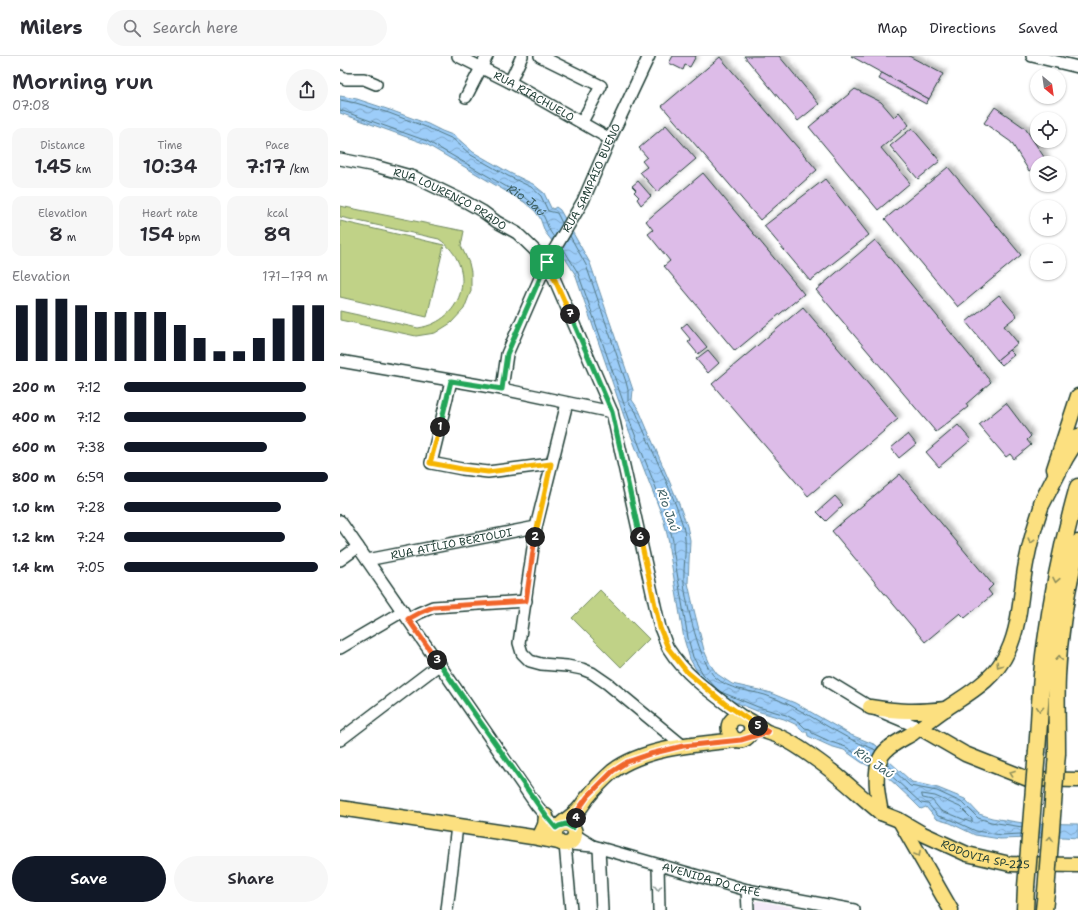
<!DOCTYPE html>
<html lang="en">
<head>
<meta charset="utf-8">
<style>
  body { margin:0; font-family:"Shantell Sans",sans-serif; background:#f7f7f7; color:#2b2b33; height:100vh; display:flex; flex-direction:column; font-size:15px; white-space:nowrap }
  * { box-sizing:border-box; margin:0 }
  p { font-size:13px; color:#7c7c81 }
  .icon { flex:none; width:22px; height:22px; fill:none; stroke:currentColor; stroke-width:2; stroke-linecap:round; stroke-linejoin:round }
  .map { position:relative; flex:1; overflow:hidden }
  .details { display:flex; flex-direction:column; background:#fff; width:340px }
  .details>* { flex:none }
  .needle { width:26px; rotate:151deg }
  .tools { position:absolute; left:690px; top:12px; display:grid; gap:8px }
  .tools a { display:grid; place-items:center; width:36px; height:36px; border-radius:50%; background:#fff; box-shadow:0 1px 3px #0004; font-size:20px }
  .pin { position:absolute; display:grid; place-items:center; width:34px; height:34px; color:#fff; margin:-17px; border-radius:8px; box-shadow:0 2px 6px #0006 }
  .km { position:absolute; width:20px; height:20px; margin:-10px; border-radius:50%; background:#222; color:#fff; font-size:11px; line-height:20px; text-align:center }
  .round { display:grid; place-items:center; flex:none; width:42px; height:42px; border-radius:21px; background:#f7f7f7 }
  .summary { display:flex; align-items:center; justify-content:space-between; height:68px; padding:0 12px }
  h1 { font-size:22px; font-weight:600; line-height:30px }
  .figures { display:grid; grid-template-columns:repeat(3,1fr); gap:6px; height:68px; padding:4px 12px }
  .figures div { display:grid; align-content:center; border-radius:10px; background:#f7f7f7; text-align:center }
  .figures b { font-size:20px; font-weight:600 }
  .figures small { font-size:11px; font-weight:400 }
  .figures p { font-size:11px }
  .chart { height:112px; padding:8px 12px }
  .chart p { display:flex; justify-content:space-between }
  .chart svg { width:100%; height:72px; margin-top:4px; stroke:#111827; stroke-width:6 }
  .action { display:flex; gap:8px; margin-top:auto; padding:8px 12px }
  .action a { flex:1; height:46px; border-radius:24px; background:#111827; color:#fff; font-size:16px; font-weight:600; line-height:46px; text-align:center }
  .action a+a { background:#f7f7f7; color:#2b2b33 }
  ul { padding:0 12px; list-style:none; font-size:13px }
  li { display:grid; grid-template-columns:64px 48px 1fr; align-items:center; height:30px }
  li i { height:10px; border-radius:5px; background:#111827 }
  header { display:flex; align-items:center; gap:24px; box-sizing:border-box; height:56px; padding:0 20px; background:#fff; border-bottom:1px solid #e1e1e2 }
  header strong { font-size:19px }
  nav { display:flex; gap:22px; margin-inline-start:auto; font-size:14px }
  .search { width:280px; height:36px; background:#f7f7f7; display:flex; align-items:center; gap:10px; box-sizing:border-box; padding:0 14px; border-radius:22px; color:#7c7c81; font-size:15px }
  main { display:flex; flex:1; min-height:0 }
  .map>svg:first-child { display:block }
  .built { fill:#f5ebf8 }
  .pitch { fill:#c0d287; stroke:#70885e }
  .water { fill:url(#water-waves); stroke:#6b93aa }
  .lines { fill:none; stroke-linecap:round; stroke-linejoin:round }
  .shore { stroke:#517783; stroke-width:1 }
  .building { fill:#ddbce8; stroke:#1f3d34; filter:url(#shadow) }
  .minor-casing { stroke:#1f3d34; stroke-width:14 }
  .major-casing { stroke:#1f3d34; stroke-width:17 }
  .highway-casing { stroke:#1f3d34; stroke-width:19 }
  .minor { stroke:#fff; stroke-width:11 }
  .major { stroke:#fce080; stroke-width:14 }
  .highway { stroke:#fce080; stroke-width:16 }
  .highway-bridge-casing { stroke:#1f3d34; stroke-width:19; stroke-linecap:butt }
  .highway-bridge { stroke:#fce080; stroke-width:16 }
  .oneway { stroke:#8e8e5a }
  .oneway2 { stroke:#8f9e9a }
  .split-1-casing { stroke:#fff; stroke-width:8 }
  .split-2-casing { stroke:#fff; stroke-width:8 }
  .split-3-casing { stroke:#fff; stroke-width:8 }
  .split-4-casing { stroke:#fff; stroke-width:8 }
  .split-5-casing { stroke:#fff; stroke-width:8 }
  .split-6-casing { stroke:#fff; stroke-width:8 }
  .split-7-casing { stroke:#fff; stroke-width:8 }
  .split-8-casing { stroke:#fff; stroke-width:8 }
  .split-1 { stroke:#22a559; stroke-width:5 }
  .split-2 { stroke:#f5b400; stroke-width:5 }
  .split-3 { stroke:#f0652b; stroke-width:5 }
  .split-4 { stroke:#22a559; stroke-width:5 }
  .split-5 { stroke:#f0652b; stroke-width:5 }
  .split-6 { stroke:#f5b400; stroke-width:5 }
  .split-7 { stroke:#22a559; stroke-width:5 }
  .split-8 { stroke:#f5b400; stroke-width:5 }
  .labels { text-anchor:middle; stroke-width:4; stroke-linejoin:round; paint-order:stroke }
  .street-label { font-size:11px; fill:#1f3d34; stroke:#fff }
  .water-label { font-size:12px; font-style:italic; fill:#3e6165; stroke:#fff }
</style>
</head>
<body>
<header>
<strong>Milers</strong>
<div class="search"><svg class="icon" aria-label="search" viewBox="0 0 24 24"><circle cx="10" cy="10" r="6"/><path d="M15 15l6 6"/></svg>Search here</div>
<nav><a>Map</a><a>Directions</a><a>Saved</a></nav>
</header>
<main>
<section class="details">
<div class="summary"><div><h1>Morning run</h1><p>07:08</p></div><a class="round"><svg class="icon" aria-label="share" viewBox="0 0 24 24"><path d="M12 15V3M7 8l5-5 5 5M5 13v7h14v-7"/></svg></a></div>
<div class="figures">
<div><p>Distance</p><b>1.45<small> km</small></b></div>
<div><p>Time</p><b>10:34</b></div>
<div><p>Pace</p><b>7:17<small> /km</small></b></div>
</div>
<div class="figures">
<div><p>Elevation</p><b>8<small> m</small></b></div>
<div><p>Heart rate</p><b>154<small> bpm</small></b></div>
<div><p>kcal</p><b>89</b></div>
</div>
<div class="chart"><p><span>Elevation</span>171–179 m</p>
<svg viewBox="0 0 160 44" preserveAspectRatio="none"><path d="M5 44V10M15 44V6M25 44V6M35 44V10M45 44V14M55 44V14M65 44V14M75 44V14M85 44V22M95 44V30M105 44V38M115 44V38M125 44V30M135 44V18M145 44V10M155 44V10"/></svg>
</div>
<ul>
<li><b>200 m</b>7:12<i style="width:89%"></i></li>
<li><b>400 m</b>7:12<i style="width:89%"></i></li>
<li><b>600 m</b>7:38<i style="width:70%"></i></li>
<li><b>800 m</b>6:59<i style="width:100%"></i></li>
<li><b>1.0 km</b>7:28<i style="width:77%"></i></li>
<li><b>1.2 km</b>7:24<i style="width:79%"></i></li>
<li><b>1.4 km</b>7:05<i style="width:95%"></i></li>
</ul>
<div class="action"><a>Save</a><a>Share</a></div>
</section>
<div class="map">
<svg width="738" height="854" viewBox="0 0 738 854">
  <defs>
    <pattern id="water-waves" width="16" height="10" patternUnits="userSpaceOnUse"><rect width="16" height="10" fill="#9dcdf9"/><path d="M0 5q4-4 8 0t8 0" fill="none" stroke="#7fa8ca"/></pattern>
    <filter id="shadow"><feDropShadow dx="3.5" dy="-3.5" stdDeviation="2" flood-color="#0004"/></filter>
  </defs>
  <rect width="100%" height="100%" fill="#fff"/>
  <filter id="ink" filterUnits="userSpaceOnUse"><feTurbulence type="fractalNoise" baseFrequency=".025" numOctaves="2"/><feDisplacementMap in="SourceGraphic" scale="8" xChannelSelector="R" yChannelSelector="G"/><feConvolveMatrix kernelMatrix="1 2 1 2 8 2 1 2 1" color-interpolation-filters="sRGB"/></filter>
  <g filter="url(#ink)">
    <path class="built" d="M 415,845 L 421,845 L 466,854 L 413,854 Z"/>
    <g class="pitch">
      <path d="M 0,150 L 124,175 L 121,190 L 129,207 L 131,216 L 131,235 L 124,253 L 111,267 L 95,277 L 76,280 L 0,264 L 0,255 L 78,272 C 125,265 138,210 99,183 L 0,161 Z"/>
      <path d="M 0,165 L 104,189 L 87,261 L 0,241 Z"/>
      <path d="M 260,534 L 309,583 L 281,611 L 232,562 Z"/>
    </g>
    <path class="water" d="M 0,40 L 17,43 L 50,54 L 88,68 L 102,75 L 115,80 L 133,96 L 170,117 L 193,128 L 204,137 L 211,152 L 213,153 L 216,151 L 220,154 L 250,207 L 290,325 L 293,334 L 292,344 L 299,354 L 339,448 L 347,470 L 350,484 L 348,527 L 354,554 L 364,594 L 370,608 L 377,618 L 392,628 L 428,636 L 455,647 L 511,679 L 536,689 L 549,705 L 572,726 L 598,732 L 625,743 L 639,758 L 652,762 L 683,767 L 738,768 L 738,782 L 723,781 L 660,783 L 635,779 L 610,767 L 596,763 L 586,751 L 581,753 L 572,744 L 543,717 L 521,706 L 504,694 L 490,690 L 468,680 L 467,676 L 463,676 L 457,669 L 444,663 L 417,655 L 377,639 L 360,621 L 350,603 L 344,583 L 329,493 L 329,486 L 323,462 L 288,372 L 235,218 L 223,199 L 205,176 L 200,162 L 195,155 L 184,146 L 86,88 L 0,57 Z"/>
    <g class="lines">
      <g class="shore">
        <path d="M 0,44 L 16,47 L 49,57 L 86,71 L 113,83 L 131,99 L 168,120 L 191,131 L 201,140 L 208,155 L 217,157 L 222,167"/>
        <path id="s1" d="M 0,54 L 87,85 L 186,142 C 193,148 200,153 204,161 C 208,169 208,174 214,181"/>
        <path d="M 230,180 L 246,209 L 286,326 L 288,334 L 288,345 L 296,356 C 311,394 331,431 343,470 C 348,489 343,508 344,527 C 346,548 360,607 375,621 C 389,634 408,634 425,639 C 464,651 495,680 534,693 L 536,695"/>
        <path d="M 223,192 L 238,217 L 292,371 L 327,460 L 333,485 L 333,493 L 348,582 L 353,601 L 363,618 L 377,633"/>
        <path d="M 381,636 L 418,651 L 446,659 L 459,666 L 465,672 L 470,673 L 472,677 L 491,686 L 506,691 L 523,703 L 531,707"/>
        <path d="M 547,708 L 570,730 L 597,735 L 623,747 L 638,762 L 651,766 L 682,771"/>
        <path d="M 545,714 L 581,747 L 588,748 L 598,760 L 612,764 L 636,775 L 661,779 L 681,778"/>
        <path d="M 582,738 L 595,740 L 620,751 L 632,763 L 632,766 L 630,766 L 613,759 L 601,755 L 592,744 L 583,742 Z"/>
      </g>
    </g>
    <g class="building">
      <path d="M 333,0 L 356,0 L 350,11 L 345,9 L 343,14 L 329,7 Z"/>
      <path d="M 404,0 L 439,0 L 479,48 L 458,65 Z"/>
      <path d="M 511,0 L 569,0 L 603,18 L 589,43 Z"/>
      <path d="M 380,1 L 477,114 L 420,164 L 322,50 Z"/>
      <path d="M 542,17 L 589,43 L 586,48 L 539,23 Z"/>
      <path d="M 515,33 L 541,46 L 554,61 L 559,56 L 569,69 L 541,92 L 570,127 L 538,154 L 469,71 Z"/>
      <path d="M 655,51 L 685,72 L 706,104 L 701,107 L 697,107 L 697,110 L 689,115 L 671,86 L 644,67 Z"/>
      <path d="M 326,69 L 356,103 L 317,136 L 300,116 L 307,111 L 302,105 L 307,101 L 299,92 Z"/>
      <path d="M 572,72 L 600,105 L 578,123 L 550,90 Z"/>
      <path d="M 608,111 L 681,199 L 618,251 L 545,163 Z"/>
      <path d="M 363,117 L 464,238 L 395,295 L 324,210 L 330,205 L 308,178 L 313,174 L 306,165 Z"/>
      <path d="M 485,123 L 529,179 L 470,225 L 424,170 Z"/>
      <path d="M 298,125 L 311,140 L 301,149 L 297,143 L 299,141 L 294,136 L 296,134 L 292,130 Z"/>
      <path d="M 535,184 L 651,326 L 626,348 L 628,351 L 596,376 L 476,234 Z"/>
      <path d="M 659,239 L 677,260 L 664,270 L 678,287 L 657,304 L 626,266 Z"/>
      <path d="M 463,251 L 558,363 L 468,440 L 372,328 Z"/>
      <path d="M 347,267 L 367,291 L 358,298 L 348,286 L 351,284 L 341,272 Z"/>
      <path d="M 368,294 L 379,307 L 368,317 L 356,303 Z"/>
      <path d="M 669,294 L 674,299 L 662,309 L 657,304 Z"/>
      <path d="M 666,347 L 691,380 L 687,384 L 691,389 L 674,403 L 670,398 L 666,401 L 639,369 Z"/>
      <path d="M 618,369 L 631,384 L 599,411 L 586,396 Z"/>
      <path d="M 568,378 L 576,388 L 559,402 L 551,392 Z"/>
      <path d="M 560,418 L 653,529 L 648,534 L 652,539 L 625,562 L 620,557 L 585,586 L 492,475 Z"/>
      <path d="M 495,440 L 503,449 L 486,465 L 477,456 Z"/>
    </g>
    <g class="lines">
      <defs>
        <g id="minor">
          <path id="s2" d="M 118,0 L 170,26 L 270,83"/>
          <path d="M 200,0 L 261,30 L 242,66"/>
          <path d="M 692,0 L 738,11"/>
          <path d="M 0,20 L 6,23 L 24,23 L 36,28"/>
          <path d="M 170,26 L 182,0"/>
          <path d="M 126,41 L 147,0"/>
          <path id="s3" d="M 0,103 L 35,110 L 74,121 L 126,146 L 142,155 L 157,166 L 177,177 L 207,206 L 272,356 L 320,572 C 323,578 325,586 328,592 C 346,621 378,642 405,662"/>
          <path d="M 0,305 L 162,333 L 272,356"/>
          <path d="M 111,325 L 91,407 L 122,413 L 148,416 L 211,408"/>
          <path id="s4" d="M 162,333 L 167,298 L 207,206 L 243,145 L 270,83 L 309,0"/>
          <path d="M 227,347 L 196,471 L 179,587 L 182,597 L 190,605 L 201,608 L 227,610 L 242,613 L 252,617 L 268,628 L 343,690"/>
          <path d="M 0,465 L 197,750 L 216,772"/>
          <path d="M 0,504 L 18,491"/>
          <path id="s5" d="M 27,504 L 196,471"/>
          <path d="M 68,563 L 79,557 L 93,551 L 186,545"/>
          <path d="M 0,592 L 63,555"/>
          <path d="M 489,626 L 530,651 L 580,672"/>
          <path d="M 0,684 L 100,608"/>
          <path d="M 235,779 L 251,789"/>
          <path d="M 225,788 L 231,854"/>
          <path id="s6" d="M 229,788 L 253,790 L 407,834 L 514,854"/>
          <path d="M 259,792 L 262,854"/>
          <path d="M 318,809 L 319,854"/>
          <path d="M 407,834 L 408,854"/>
          <path d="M 107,854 L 117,770"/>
        </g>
        <g id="major">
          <path d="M 714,413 L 738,340"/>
          <path id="s7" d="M 706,437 C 699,457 692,477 688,498 C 680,530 682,565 668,595 C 655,623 631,636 607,652 C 595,660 584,669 573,677 C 562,684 542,692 539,706 C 534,722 538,741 541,757 L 559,764 L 583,778 L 627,798 L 670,808 L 738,809"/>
          <path d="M 530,651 C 559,656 577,656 606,653"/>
          <path d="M 408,664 C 418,677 402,691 392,681 C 391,679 390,677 389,675 C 388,671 389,667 392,664 C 402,655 418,671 427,676 C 430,677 433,678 436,679 C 448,684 466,696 477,704 C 500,720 520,740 541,757"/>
          <path d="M 580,672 L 625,698 L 688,723 L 738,724"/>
          <path d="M 0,752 L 192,781 L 218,786"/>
          <path d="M 560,765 L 611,854"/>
          <circle cx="225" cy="778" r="10"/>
          <path d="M 219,770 C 225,764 232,760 238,754 C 242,750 244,746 247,742 C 255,732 264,723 273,715 C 305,691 359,688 397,684"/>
          <path d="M 200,780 L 205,769 L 206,760"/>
        </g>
        <g id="highway">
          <path d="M 702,447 L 725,402 L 738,381"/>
          <path d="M 697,695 C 700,661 700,626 705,592 C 712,538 723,484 738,431"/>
          <path d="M 717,697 C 717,671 716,645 717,620 C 719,575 727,530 738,487"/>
          <path d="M 685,854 L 686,831"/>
          <path d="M 704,854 L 706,836"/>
        </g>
      </defs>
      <use href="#minor" class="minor-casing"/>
      <use href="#major" class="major-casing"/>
      <use href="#highway" class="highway-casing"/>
      <use href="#minor" class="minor"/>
      <use href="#major" class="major"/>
      <use href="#highway" class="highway"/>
      <defs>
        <g id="highway-bridge">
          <path d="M 686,831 L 697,695"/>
          <path d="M 706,836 L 717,697"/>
        </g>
      </defs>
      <use href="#highway-bridge" class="highway-bridge-casing"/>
      <use href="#highway-bridge" class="highway-bridge"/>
    </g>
    <defs><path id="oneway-chevron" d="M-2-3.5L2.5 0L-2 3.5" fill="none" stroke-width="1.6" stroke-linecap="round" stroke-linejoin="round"/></defs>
    <g class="oneway">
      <use href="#oneway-chevron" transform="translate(691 485) rotate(106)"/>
      <use href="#oneway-chevron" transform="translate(716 524) rotate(101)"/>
      <use href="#oneway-chevron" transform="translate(719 602) rotate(-85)"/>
      <use href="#oneway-chevron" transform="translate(659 609) rotate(123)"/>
      <use href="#oneway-chevron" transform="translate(700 653) rotate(94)"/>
      <use href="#oneway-chevron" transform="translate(672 717) rotate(-160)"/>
      <use href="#oneway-chevron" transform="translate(710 783) rotate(-85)"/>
      <use href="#oneway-chevron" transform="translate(578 798) rotate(61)"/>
    </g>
    <use class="oneway2" href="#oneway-chevron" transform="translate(318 832) rotate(90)"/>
  </g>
  <g class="lines" filter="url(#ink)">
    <defs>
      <path id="split-1" d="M 100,371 L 111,325 L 162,333 L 167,298 L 207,206"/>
      <path id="split-2" d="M 100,371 L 90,407 L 122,413 L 148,416 L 211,408 L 195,481"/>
      <path id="split-3" d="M 97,604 L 68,563 L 79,557 L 93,551 L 186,545 L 195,481"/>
      <path id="split-4" d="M 97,604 L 206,760 L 216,772 L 219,770 L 226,768 L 233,772 L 236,762"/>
      <path id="split-5" d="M 236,762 L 238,754 L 248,740 L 273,715 L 287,706 L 310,698 L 343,690 L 401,684 L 428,676 L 418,670"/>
      <path id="split-6" d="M 300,481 L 320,572 L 328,592 L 347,616 L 384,647 L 418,670"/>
      <path id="split-7" d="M 230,258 L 272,356 L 300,481"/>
      <path id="split-8" d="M 207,206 L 230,258"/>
    </defs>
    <use href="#split-1" class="split-1-casing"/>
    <use href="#split-2" class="split-2-casing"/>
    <use href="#split-3" class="split-3-casing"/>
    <use href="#split-4" class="split-4-casing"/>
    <use href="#split-5" class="split-5-casing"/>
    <use href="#split-6" class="split-6-casing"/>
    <use href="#split-7" class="split-7-casing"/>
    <use href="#split-8" class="split-8-casing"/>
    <use href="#split-1" class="split-1"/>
    <use href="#split-2" class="split-2"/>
    <use href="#split-3" class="split-3"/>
    <use href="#split-4" class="split-4"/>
    <use href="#split-5" class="split-5"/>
    <use href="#split-6" class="split-6"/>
    <use href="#split-7" class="split-7"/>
    <use href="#split-8" class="split-8"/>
  </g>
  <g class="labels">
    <g class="street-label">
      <text dy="4" stroke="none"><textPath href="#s2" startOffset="86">RUA RIACHUELO</textPath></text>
      <text dy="4" stroke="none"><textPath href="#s4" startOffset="231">RUA SAMPÁIO BUENO</textPath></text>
      <text dy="4" stroke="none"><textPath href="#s3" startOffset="118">RUA LOURENÇO PRADO</textPath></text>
      <text dy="4" stroke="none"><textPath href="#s5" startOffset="86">RUA ATÍLIO BERTOLDI</textPath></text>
      <text dy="4" stroke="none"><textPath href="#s7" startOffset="501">RODOVIA SP-225</textPath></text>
      <text dy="4" stroke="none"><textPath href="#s6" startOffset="147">AVENIDA DO CAFÉ</textPath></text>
    </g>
    <g class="water-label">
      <text dy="4" stroke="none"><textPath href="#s1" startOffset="208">Rio Jaú</textPath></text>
      <text transform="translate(328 454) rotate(71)" y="4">Rio Jaú</text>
      <text transform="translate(534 707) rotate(35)" y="4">Rio Jaú</text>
    </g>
  </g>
</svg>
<div class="tools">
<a><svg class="needle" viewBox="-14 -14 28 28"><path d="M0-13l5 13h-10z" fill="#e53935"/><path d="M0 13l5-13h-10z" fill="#7c7c81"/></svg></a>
<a><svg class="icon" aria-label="locate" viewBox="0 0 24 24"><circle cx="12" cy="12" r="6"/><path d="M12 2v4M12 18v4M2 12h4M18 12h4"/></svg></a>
<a><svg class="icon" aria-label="layers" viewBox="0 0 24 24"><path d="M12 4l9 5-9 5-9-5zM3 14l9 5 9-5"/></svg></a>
<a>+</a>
<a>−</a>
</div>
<div class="pin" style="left:207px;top:206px;background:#1e9e55"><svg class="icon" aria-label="arrive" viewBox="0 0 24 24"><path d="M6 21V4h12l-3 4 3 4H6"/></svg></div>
<b class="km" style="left:100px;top:371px">1</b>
<b class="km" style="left:195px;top:481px">2</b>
<b class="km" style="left:97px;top:604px">3</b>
<b class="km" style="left:236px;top:762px">4</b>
<b class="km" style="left:418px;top:670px">5</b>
<b class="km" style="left:300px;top:481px">6</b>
<b class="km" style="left:230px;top:258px">7</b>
</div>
</main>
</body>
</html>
